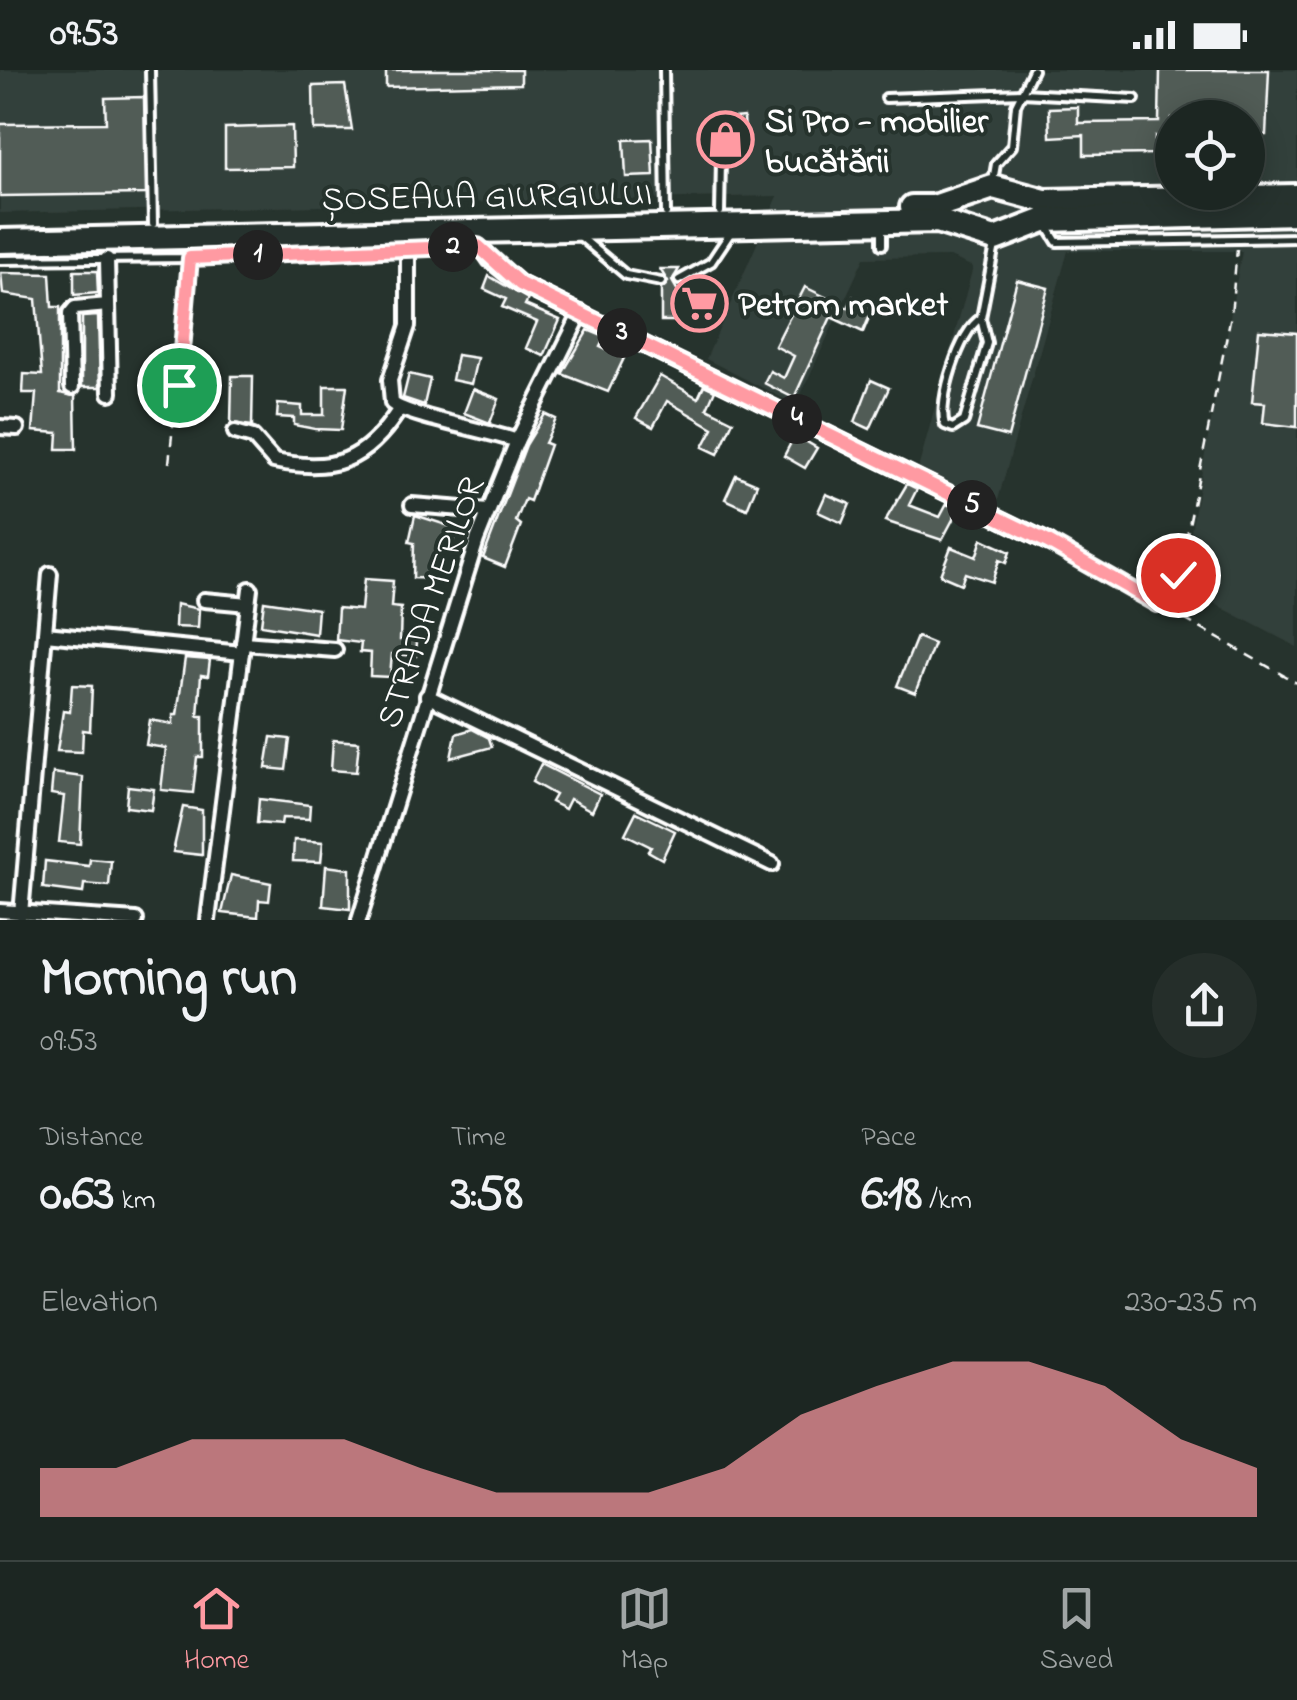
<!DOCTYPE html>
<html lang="en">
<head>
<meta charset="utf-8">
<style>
  body { margin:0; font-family:"Indie Flower",sans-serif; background:#252e2a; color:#f1f3f6; height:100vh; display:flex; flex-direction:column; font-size:38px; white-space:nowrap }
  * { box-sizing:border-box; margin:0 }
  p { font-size:32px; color:#a0a5a5 }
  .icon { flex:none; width:55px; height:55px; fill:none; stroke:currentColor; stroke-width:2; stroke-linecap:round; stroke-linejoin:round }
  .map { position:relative; height:850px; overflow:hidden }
  .sheet { display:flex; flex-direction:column; background:#1c2622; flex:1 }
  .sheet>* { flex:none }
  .tools { position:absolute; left:1155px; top:30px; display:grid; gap:20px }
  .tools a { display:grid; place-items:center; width:110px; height:110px; border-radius:50%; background:#1c2622; box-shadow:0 5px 25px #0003,0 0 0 2px #3a4340; font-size:50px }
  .pin { position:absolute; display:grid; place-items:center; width:85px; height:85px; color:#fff; margin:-42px; border:5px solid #fff; border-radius:50%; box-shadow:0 2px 10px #0007 }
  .km { position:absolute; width:50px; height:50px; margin:-25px; border-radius:50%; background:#222; color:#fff; font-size:28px; line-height:50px; text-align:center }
  .round { display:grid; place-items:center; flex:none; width:105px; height:105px; border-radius:52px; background:#252e2a }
  .head { display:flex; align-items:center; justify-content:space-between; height:170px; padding:0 40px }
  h1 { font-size:55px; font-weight:700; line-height:75px }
  .stats { display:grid; grid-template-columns:repeat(3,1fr); gap:15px; height:170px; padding:10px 40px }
  .stats div { display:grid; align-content:center }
  .stats b { font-size:50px; font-weight:700 }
  .stats small { font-size:28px; font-weight:400 }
  .stats p { font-size:28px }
  .chart { height:280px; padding:20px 40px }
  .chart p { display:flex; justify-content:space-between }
  .chart svg { width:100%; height:180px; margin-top:10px; fill:#ff9aa2; opacity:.7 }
  .status { display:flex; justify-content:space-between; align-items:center; height:70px; padding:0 50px; background:#1c2622; direction:ltr }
  .status svg { height:28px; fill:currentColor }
  .tab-bar { display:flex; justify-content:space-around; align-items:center; height:140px; border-top:2px solid #3a4340; background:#1c2622; font-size:28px; color:#a0a5a5 }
  .tab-bar a { display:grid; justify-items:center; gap:5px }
  .tab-bar .active { color:#ff9aa2 }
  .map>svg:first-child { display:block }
  .built { fill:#333f3a; fill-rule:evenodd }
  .building { fill:#515c57; stroke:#fff; stroke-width:2.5 }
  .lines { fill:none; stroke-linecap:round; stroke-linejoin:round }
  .lane-casing { stroke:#fff; stroke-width:14 }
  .street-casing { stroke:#fff; stroke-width:20 }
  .highway-casing { stroke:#fff; stroke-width:30 }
  .path { stroke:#fff; stroke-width:2.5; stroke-dasharray:10 8; stroke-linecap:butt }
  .lane { stroke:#26332d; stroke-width:6 }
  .street { stroke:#26332d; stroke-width:12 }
  .highway { stroke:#26332d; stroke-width:22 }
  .route-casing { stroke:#fff; stroke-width:20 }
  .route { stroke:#ff9aa2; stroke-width:12 }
  .labels { text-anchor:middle; stroke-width:8; stroke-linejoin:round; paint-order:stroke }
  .poi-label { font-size:35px; font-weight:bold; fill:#fff; stroke:#26332d; text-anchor:start }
  .street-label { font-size:35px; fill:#fff; stroke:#26332d }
</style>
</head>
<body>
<div class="status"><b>09:53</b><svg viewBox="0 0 49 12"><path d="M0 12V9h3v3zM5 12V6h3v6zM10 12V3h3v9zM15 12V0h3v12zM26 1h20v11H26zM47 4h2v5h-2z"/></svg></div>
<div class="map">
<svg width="1297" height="850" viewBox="0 0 1297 850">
  <rect width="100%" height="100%" fill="#26332d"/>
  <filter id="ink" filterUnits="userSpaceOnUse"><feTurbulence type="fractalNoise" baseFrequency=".01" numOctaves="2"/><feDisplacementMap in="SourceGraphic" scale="20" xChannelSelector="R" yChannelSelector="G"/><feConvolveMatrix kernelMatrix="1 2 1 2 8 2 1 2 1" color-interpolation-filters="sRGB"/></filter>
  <g filter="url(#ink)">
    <path class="built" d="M 0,0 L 1297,0 L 1297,164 L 1292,175 L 1297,176 L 1297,577 L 1181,516 L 1242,181 L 1068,181 L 996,437 L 918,399 L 973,197 L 950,187 L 864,188 L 796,335 L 706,289 L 778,126 L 0,143 ZM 1172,48 L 1248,48 L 1248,122 L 1172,122 Z"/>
    <g class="building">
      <path d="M 386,0 L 521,0 L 521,14 L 386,17 Z"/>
      <path d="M 1160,0 L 1269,0 L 1266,65 L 1248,65 L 1248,48 L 1172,48 L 1172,66 L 1155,67 L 1155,84 L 1084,85 L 1084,65 L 1050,67 L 1049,38 L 1078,37 L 1078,53 L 1159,52 Z"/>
      <path d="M 345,15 L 352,60 L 314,60 L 313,16 Z"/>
      <path d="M 144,27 L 146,124 L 0,126 L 0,54 L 106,53 L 105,28 Z"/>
      <path d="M 744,47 L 746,78 L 707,81 L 706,50 Z"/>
      <path d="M 292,56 L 293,97 L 225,98 L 225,58 Z"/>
      <path d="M 652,69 L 654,106 L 626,107 L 624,70 Z"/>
      <path d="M 660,199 L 679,199 L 672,211 L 679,223 L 708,225 L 708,243 L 679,244 L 679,251 L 661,251 L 661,219 L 668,212 Z"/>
      <path d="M 74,201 L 97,201 L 98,223 L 74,225 Z"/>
      <path d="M 1,203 L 50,204 L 52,237 L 60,237 L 60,323 L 75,326 L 76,379 L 57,379 L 58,363 L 33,361 L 36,323 L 23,323 L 24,304 L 42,305 L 36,229 L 3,224 Z"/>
      <path d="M 489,206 L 528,229 L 525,235 L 560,250 L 544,286 L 526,278 L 537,252 L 502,237 L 506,229 L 484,219 Z"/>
      <path d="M 1017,210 L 1048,218 L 1008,367 L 977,359 Z"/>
      <path d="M 805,217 L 848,238 L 853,227 L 874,236 L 863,262 L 831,247 L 794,328 L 764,313 L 770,301 L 784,308 L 794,286 L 775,276 Z"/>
      <path d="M 98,246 L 100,317 L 82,317 L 82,247 Z"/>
      <path d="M 588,260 L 605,267 L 600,277 L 624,288 L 608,322 L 562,304 Z"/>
      <path d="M 1259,260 L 1297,263 L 1297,357 L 1263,353 L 1265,333 L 1252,332 Z"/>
      <path d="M 457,285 L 477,288 L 471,314 L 452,310 Z"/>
      <path d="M 409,304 L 430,309 L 424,335 L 403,328 Z"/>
      <path d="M 232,306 L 253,306 L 252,356 L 231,353 Z"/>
      <path d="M 660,306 L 698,328 L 704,315 L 715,320 L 707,338 L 733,351 L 718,384 L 703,377 L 713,358 L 667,331 L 653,357 L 636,348 Z"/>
      <path d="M 871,310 L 889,318 L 870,359 L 855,352 Z"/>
      <path d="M 324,316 L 347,316 L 341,360 L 315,359 L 294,355 L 294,348 L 277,347 L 278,334 L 302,336 L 302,345 L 324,345 Z"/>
      <path d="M 473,319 L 499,329 L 490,353 L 464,343 Z"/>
      <path d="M 545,344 L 556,349 L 545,373 L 550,375 L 530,431 L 525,429 L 516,451 L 521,455 L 505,497 L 483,488 L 526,375 Z"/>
      <path d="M 795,365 L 817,378 L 805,398 L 784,386 Z"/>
      <path d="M 736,405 L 757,414 L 747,439 L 725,429 Z"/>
      <path d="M 907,414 L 917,419 L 909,435 L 940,447 L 947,434 L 958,440 L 942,470 L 885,451 Z"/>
      <path d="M 826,424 L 850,434 L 842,453 L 818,442 Z"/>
      <path d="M 415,445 L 456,458 L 450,484 L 439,481 L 438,509 L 413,508 L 414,473 L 409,472 Z"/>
      <path d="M 982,469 L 1010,482 L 1006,493 L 999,490 L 992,512 L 965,503 L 961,514 L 940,505 L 951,477 L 976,487 Z"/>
      <path d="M 364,509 L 393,511 L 391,537 L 401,538 L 400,570 L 417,571 L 416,586 L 392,584 L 390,607 L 370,606 L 371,583 L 360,582 L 361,573 L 336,570 L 338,538 L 361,540 Z"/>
      <path d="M 264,531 L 318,539 L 316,564 L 261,555 Z"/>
      <path d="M 176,534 L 199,539 L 198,558 L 175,557 Z"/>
      <path d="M 917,567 L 934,574 L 915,623 L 897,616 Z"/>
      <path d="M 185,588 L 210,590 L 208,606 L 201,605 L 198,646 L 203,646 L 203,687 L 197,687 L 193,723 L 161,720 L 166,678 L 146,675 L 150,650 L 173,654 L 173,645 L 177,645 Z"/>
      <path d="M 72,615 L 92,616 L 90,661 L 83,660 L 82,682 L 57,681 L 63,641 L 70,642 Z"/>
      <path d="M 472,659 L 489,668 L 492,677 L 451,688 L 456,664 Z"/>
      <path d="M 271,667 L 290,669 L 286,700 L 266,698 Z"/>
      <path d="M 333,670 L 359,672 L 356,702 L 331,700 Z"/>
      <path d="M 541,694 L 600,724 L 592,741 L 570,729 L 565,739 L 551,732 L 555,725 L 532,712 Z"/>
      <path d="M 53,703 L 83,707 L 80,774 L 59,772 L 64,726 L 51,724 Z"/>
      <path d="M 128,716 L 154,719 L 151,740 L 126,737 Z"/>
      <path d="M 259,729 L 310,735 L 309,749 L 282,748 L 281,755 L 257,753 Z"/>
      <path d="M 183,737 L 202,740 L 202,785 L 173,782 Z"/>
      <path d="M 636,742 L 675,761 L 662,789 L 648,781 L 651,777 L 625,764 Z"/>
      <path d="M 294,770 L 323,772 L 321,792 L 293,791 Z"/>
      <path d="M 90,789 L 111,791 L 109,816 L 84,814 L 83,823 L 43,818 L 45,791 L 89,796 Z"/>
      <path d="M 326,796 L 350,799 L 350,839 L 323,836 Z"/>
      <path d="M 231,805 L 271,813 L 269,831 L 259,830 L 258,847 L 222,843 Z"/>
    </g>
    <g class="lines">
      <defs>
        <g id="lane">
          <path d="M 150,0 L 153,154"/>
          <path d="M 664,0 L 666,143"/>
          <path d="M 886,28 L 1022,23 L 1135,29"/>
          <path d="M 993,111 L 996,94 L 1012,76 L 1016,35 L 1033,0"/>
          <path d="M 720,142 L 721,90"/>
          <path d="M 1047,156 L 1057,172 L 1297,168"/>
          <path d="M 581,167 L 626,205 L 661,212"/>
          <path d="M 882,175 L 882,157"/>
          <path d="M 0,190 L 190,188 L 478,176"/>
          <path d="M 679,210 L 711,192 L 731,162"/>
          <path d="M 981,248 C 960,260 937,332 945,355 L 953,358 L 964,351 L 987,273 L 981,248 L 995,175"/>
        </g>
        <g id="street">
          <path d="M 470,160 L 490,190 L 520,214 L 1048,472"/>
          <path d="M 408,179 L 408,256 L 390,310 L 392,333 C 406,346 490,361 517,371"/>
          <path d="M 107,189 L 110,323"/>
          <path d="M 72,317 L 70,244 L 75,238 L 108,235"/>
          <path d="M 0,357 L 17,358"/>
          <path d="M 235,362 L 253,367 L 274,391 C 334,403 365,392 399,340"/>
          <path d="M 412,435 L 488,441"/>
          <path d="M 204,530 L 248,534"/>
          <path d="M 45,564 L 242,583"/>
          <path d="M 243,573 L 335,580"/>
          <path d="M 427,626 L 772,794"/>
          <path d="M 0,841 L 136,850"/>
          <path d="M 21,844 L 50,504"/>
          <path d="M 208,850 L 250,519"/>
          <path d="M 359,850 L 477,470 L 517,371 L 581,243"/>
        </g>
        <g id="highway">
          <path d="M 912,137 L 934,137 L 993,117 L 1045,131 L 1297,126"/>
          <path d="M 0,171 L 937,151 L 995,169 L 1044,150 L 1297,143"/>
        </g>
      </defs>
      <use href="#lane" class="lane-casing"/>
      <use href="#street" class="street-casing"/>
      <use href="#highway" class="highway-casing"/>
      <g class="path">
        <path d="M 169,393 L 190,196"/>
        <path d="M 1059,478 L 1297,613"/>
        <path d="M 1157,534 L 1179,505 L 1231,245 L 1237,179"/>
      </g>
      <use href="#lane" class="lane"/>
      <use href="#street" class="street"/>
      <use href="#highway" class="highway"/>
    </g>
  </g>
  <g class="lines" filter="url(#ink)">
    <defs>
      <path id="route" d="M 179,315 L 190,188 L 478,176 L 520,214 L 1048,472 L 1157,534 L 1178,505"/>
    </defs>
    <use href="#route" class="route-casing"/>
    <use href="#route" class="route"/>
  </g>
  <defs>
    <symbol id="shop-ring" viewBox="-11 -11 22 22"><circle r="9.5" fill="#26332d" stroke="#ff9aa2" stroke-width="1.5"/><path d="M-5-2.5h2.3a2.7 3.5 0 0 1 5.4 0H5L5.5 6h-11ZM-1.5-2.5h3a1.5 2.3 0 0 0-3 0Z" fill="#ff9aa2"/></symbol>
    <symbol id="supermarket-ring" viewBox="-11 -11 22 22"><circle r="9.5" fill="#26332d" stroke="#ff9aa2" stroke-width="1.5"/><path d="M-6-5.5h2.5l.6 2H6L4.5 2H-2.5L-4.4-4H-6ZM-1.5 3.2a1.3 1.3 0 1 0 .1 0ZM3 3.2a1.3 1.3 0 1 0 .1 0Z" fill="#ff9aa2"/></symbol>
  </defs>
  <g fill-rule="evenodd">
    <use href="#shop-ring" x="694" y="38" width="63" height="63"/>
    <use href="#supermarket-ring" x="668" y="202" width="63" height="63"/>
  </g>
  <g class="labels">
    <g class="poi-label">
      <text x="765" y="62">Si Pro - mobilier<tspan x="765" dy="40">bucătării</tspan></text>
      <text x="738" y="245">Petrom market</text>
    </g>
    <g class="street-label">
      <text transform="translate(487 125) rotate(-1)" y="12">ȘOSEAUA GIURGIULUI</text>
      <text transform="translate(429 532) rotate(-71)" y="12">STRADA MERILOR</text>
    </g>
  </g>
</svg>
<div class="tools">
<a><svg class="icon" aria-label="locate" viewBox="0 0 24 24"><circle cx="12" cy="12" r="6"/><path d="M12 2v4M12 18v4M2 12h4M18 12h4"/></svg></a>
</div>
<div class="pin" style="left:179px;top:315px;background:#1e9e55"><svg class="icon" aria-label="arrive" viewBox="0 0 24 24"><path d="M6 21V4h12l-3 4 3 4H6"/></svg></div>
<div class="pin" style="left:1178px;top:505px;background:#d93025"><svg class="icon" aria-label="check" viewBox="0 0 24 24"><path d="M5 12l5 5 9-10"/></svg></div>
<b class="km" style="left:258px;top:185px">1</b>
<b class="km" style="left:453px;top:177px">2</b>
<b class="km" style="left:622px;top:263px">3</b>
<b class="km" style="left:797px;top:349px">4</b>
<b class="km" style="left:972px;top:435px">5</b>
</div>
<section class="sheet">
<div class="head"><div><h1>Morning run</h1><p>09:53</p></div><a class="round"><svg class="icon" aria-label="share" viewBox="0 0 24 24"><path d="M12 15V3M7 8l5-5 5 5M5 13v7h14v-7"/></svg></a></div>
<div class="stats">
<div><p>Distance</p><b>0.63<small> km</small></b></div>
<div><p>Time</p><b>3:58</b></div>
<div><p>Pace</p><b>6:18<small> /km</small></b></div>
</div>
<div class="chart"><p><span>Elevation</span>230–235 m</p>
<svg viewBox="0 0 160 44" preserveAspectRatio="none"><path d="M0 44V32L10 32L20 25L30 25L40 25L50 32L60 38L70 38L80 38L90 32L100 19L110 12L120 6L130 6L140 12L150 25L160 32V44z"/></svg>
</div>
</section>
<nav class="tab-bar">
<a class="active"><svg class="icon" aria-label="home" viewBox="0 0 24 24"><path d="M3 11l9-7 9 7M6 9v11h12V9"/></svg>Home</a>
<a><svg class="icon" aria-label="map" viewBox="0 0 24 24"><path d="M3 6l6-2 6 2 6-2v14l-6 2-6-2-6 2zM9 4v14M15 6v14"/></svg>Map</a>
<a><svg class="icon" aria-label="saved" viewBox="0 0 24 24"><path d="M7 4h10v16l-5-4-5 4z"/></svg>Saved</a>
</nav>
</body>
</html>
